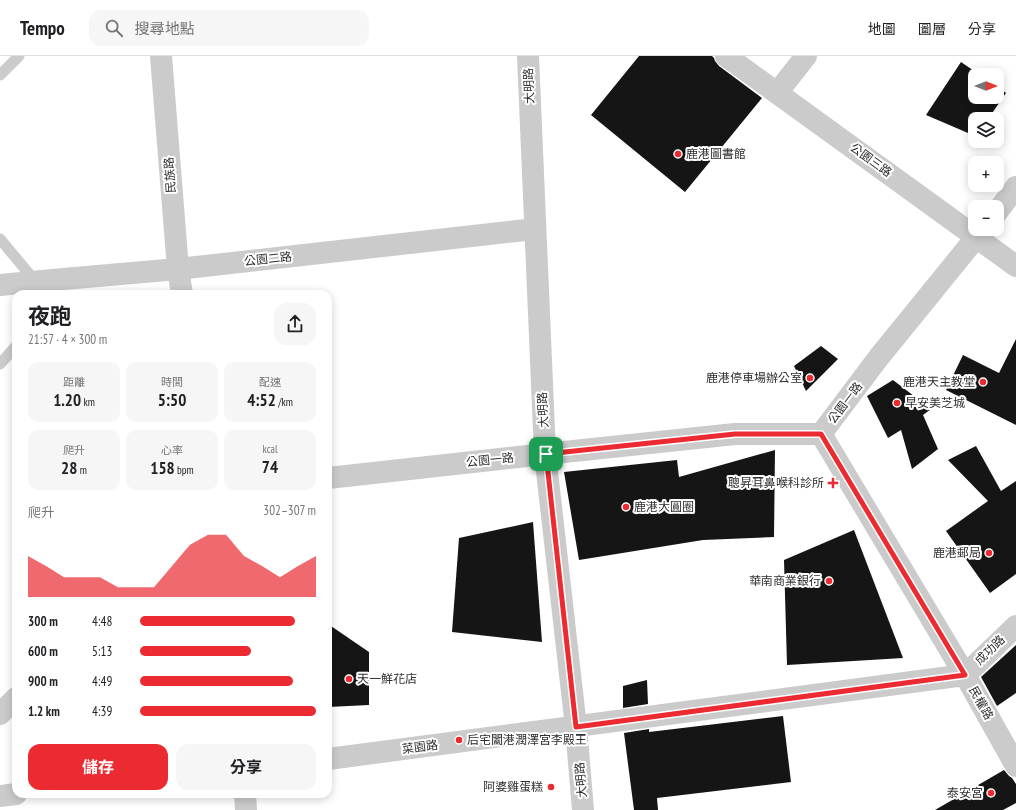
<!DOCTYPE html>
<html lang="zh-TW">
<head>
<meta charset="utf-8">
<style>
  body { margin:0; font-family:"PT Sans Narrow","Noto Sans TC",sans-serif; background:#f6f6f6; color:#202124; height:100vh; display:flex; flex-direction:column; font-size:15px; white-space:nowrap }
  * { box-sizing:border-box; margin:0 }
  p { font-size:13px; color:#757577 }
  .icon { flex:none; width:22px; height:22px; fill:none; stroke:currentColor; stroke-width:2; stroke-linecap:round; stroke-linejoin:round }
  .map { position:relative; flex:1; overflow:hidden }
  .sheet { position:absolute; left:12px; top:234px; width:320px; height:508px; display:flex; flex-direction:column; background:#fff; border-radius:12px; box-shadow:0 2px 10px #0003 }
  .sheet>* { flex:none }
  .needle { width:26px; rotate:90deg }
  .fabs { position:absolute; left:968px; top:12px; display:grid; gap:8px }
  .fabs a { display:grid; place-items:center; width:36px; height:36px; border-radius:8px; background:#fff; box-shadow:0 2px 10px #0003; font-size:20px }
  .pin { position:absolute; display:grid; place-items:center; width:34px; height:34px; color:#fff; margin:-17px; border-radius:8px; box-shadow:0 2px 6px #0006 }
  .round { display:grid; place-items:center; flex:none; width:42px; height:42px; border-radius:12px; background:#f6f6f6 }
  .headline { display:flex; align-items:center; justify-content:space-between; height:68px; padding:0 16px }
  h1 { font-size:22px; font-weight:700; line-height:30px }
  .stats { display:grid; grid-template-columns:repeat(3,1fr); gap:6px; height:68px; padding:4px 16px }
  .stats div { display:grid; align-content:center; border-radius:10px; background:#f6f6f6; text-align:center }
  .stats b { font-size:17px; font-weight:700 }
  .stats small { font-size:11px; font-weight:400 }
  .stats p { font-size:11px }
  .chart { height:112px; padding:8px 16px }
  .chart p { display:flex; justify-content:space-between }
  .chart svg { width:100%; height:72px; margin-top:4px; fill:#eb2b31; opacity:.7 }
  .primary-button { display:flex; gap:8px; margin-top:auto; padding:8px 16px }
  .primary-button a { flex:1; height:46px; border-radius:12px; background:#eb2b31; color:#fff; font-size:16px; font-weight:700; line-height:46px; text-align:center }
  .primary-button a+a { background:#f6f6f6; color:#202124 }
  ul { padding:0 16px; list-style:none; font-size:13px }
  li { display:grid; grid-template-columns:64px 48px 1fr; align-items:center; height:30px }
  li i { height:10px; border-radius:5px; background:#eb2b31 }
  header { display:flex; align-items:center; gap:24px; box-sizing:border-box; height:56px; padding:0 20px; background:#fff; border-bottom:1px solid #e0e0e0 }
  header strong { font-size:19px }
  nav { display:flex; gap:22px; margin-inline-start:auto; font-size:14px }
  .search { width:280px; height:36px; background:#f6f6f6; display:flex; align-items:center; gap:10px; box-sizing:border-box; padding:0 14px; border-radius:12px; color:#757577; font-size:15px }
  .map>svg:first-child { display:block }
  .building { fill:#151515 }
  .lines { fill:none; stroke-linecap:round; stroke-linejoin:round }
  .lane { stroke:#cbcbcb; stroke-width:11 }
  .street { stroke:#cbcbcb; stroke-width:22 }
  .route-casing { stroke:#fff; stroke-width:8 }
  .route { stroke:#eb2b31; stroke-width:5 }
  .poi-dot { fill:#eb2b31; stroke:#fff; stroke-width:1.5 }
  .labels { text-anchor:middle; stroke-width:4; stroke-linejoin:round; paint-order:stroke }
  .street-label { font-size:12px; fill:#2e2e2e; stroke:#fff }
  .poi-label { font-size:12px; fill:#2e2e2e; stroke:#fff; text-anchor:end }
</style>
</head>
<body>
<header>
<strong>Tempo</strong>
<div class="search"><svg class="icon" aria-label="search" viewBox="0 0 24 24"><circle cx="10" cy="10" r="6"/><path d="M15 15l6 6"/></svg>搜尋地點</div>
<nav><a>地圖</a><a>圖層</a><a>分享</a></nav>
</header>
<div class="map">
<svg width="1016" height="754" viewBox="0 0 1016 754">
  <rect width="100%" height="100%" fill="#fff"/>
  <g class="building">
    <path d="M 639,0 L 712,0 L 714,2 L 715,5 L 719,10 L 762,42 L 685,136 L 591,59 Z"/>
    <path d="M 961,6 L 980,19 L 975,19 L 975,41 L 997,41 L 997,30 L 1006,37 L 988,63 L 975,63 L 975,80 L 926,59 Z"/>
    <path d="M 1016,283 L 1016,369 L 946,334 L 963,299 L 999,317 Z"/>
    <path d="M 821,290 L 838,303 L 806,335 L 794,310 Z"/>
    <path d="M 893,324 L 931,353 L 923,359 L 938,393 L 912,413 L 901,374 L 888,382 L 867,340 Z"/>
    <path d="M 976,390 L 1001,435 L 1016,425 L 1016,518 L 990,537 L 946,475 L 988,445 L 948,404 Z"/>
    <path d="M 775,394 L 774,481 L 703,484 L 579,504 L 564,416 L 677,404 L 679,421 Z"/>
    <path d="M 533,466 L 542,586 L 452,576 L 459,482 Z"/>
    <path d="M 854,474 L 903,602 L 787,609 L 784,504 Z"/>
    <path d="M 328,568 L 369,596 L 369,649 L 328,651 Z"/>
    <path d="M 1016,589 L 1016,637 L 997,650 L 981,621 Z"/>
    <path d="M 647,624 L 648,648 L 623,652 L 623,630 Z"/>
    <path d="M 783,660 L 791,726 L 657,742 L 658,754 L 634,754 L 624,677 L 649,673 L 649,676 Z"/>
    <path d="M 1004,714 L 1009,720 L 1012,722 L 1016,728 L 1016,747 L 1003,754 L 935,754 Z"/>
  </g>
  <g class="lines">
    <g class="lane">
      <path d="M 0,19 L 19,0"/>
      <path d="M 0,183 L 36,226"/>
      <path d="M 45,238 L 52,224"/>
      <path d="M 0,308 L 16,290"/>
    </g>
    <g class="street">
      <path d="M 161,0 L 178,213 L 182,238"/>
      <path d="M 528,0 L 545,398 L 576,671 L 583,754"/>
      <path d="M 726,0 L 1016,210"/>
      <path d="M 777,37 L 806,0"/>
      <path d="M 997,156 L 1016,131"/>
      <path d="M 0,229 L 52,224 L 178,213 L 535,173"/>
      <path d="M 821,378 L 965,619 L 1016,710"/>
      <path d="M 328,422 L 545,398 L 735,378 L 821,378 L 879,301 L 983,173"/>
      <path d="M 0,658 L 16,642"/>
      <path d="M 328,703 L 965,619 L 1016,570"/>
      <path d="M 245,738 L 246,754"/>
      <path d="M 0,740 L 16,738"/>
    </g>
  </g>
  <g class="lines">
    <defs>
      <path id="route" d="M 735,378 L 821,378 L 965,619 L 576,671 L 546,398 Z"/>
    </defs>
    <use href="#route" class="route-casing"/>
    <use href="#route" class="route"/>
  </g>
  <g class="poi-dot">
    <circle cx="678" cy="98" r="4"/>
    <circle cx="810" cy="322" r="4"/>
    <circle cx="983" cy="326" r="4"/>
    <circle cx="897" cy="347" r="4"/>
    <path d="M831 421h4v4h4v4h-4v4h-4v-4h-4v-4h4z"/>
    <circle cx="626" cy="451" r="4"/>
    <circle cx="989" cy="497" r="4"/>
    <circle cx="829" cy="525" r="4"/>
    <circle cx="349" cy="623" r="4"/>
    <circle cx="459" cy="684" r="4"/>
    <circle cx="551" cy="731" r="4"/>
    <circle cx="991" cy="737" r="4"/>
  </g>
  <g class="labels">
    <g class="street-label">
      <text transform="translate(529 30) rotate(-92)" y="4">大明路</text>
      <text transform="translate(871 104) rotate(36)" y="4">公園三路</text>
      <text transform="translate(170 119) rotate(-94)" y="4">民族路</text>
      <text transform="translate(268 203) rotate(-6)" y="4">公園二路</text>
      <text transform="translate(845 347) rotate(-53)" y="4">公園一路</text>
      <text transform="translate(543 354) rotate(-93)" y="4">大明路</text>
      <text transform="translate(490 404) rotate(-6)" y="4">公園一路</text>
      <text transform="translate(990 594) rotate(-44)" y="4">成功路</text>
      <text transform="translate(981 647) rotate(61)" y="4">民權路</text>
      <text transform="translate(420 691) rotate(-7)" y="4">菜園路</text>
      <text transform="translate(581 724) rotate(-95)" y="4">大明路</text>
    </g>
    <g class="poi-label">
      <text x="686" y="102" text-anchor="start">鹿港圖書館</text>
      <text x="802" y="326">鹿港停車場辦公室</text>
      <text x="975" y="330">鹿港天主教堂</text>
      <text x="905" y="351" text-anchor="start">早安美芝城</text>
      <text x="824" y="431">聰昇耳鼻喉科診所</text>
      <text x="634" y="455" text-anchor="start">鹿港大圓圈</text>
      <text x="981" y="501">鹿港郵局</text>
      <text x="821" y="529">華南商業銀行</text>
      <text x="357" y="627" text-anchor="start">天一鮮花店</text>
      <text x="467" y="688" text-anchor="start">后宅闔港潤澤宮李殿王</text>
      <text x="543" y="735">阿婆雞蛋糕</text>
      <text x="983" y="741">泰安宮</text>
    </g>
  </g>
</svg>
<div class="fabs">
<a><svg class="needle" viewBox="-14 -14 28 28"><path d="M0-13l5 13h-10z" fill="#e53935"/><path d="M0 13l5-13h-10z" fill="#757577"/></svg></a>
<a><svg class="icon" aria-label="layers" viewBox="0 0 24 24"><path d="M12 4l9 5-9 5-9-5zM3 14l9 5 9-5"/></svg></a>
<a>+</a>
<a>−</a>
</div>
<div class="pin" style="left:546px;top:398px;background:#1e9e55"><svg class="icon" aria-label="arrive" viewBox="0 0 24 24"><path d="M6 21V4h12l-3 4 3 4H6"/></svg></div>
<section class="sheet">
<div class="headline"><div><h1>夜跑</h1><p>21:57 · 4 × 300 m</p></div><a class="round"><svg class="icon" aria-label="share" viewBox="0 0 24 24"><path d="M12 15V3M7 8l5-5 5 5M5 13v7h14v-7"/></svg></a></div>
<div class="stats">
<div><p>距離</p><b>1.20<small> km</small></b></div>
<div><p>時間</p><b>5:50</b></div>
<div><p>配速</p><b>4:52<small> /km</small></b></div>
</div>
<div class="stats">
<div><p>爬升</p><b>28<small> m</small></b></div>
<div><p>心率</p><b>158<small> bpm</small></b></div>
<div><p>kcal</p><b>74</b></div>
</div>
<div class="chart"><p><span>爬升</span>302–307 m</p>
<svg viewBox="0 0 160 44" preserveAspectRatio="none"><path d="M0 44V19L10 25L20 32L30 32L40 32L50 38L60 38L70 38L80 25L90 12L100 6L110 6L120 19L130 25L140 32L150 25L160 19V44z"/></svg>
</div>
<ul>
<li><b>300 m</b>4:48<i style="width:88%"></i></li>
<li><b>600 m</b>5:13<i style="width:63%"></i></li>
<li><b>900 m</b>4:49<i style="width:87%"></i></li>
<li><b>1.2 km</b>4:39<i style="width:100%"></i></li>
</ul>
<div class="primary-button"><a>儲存</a><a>分享</a></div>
</section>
</div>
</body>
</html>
